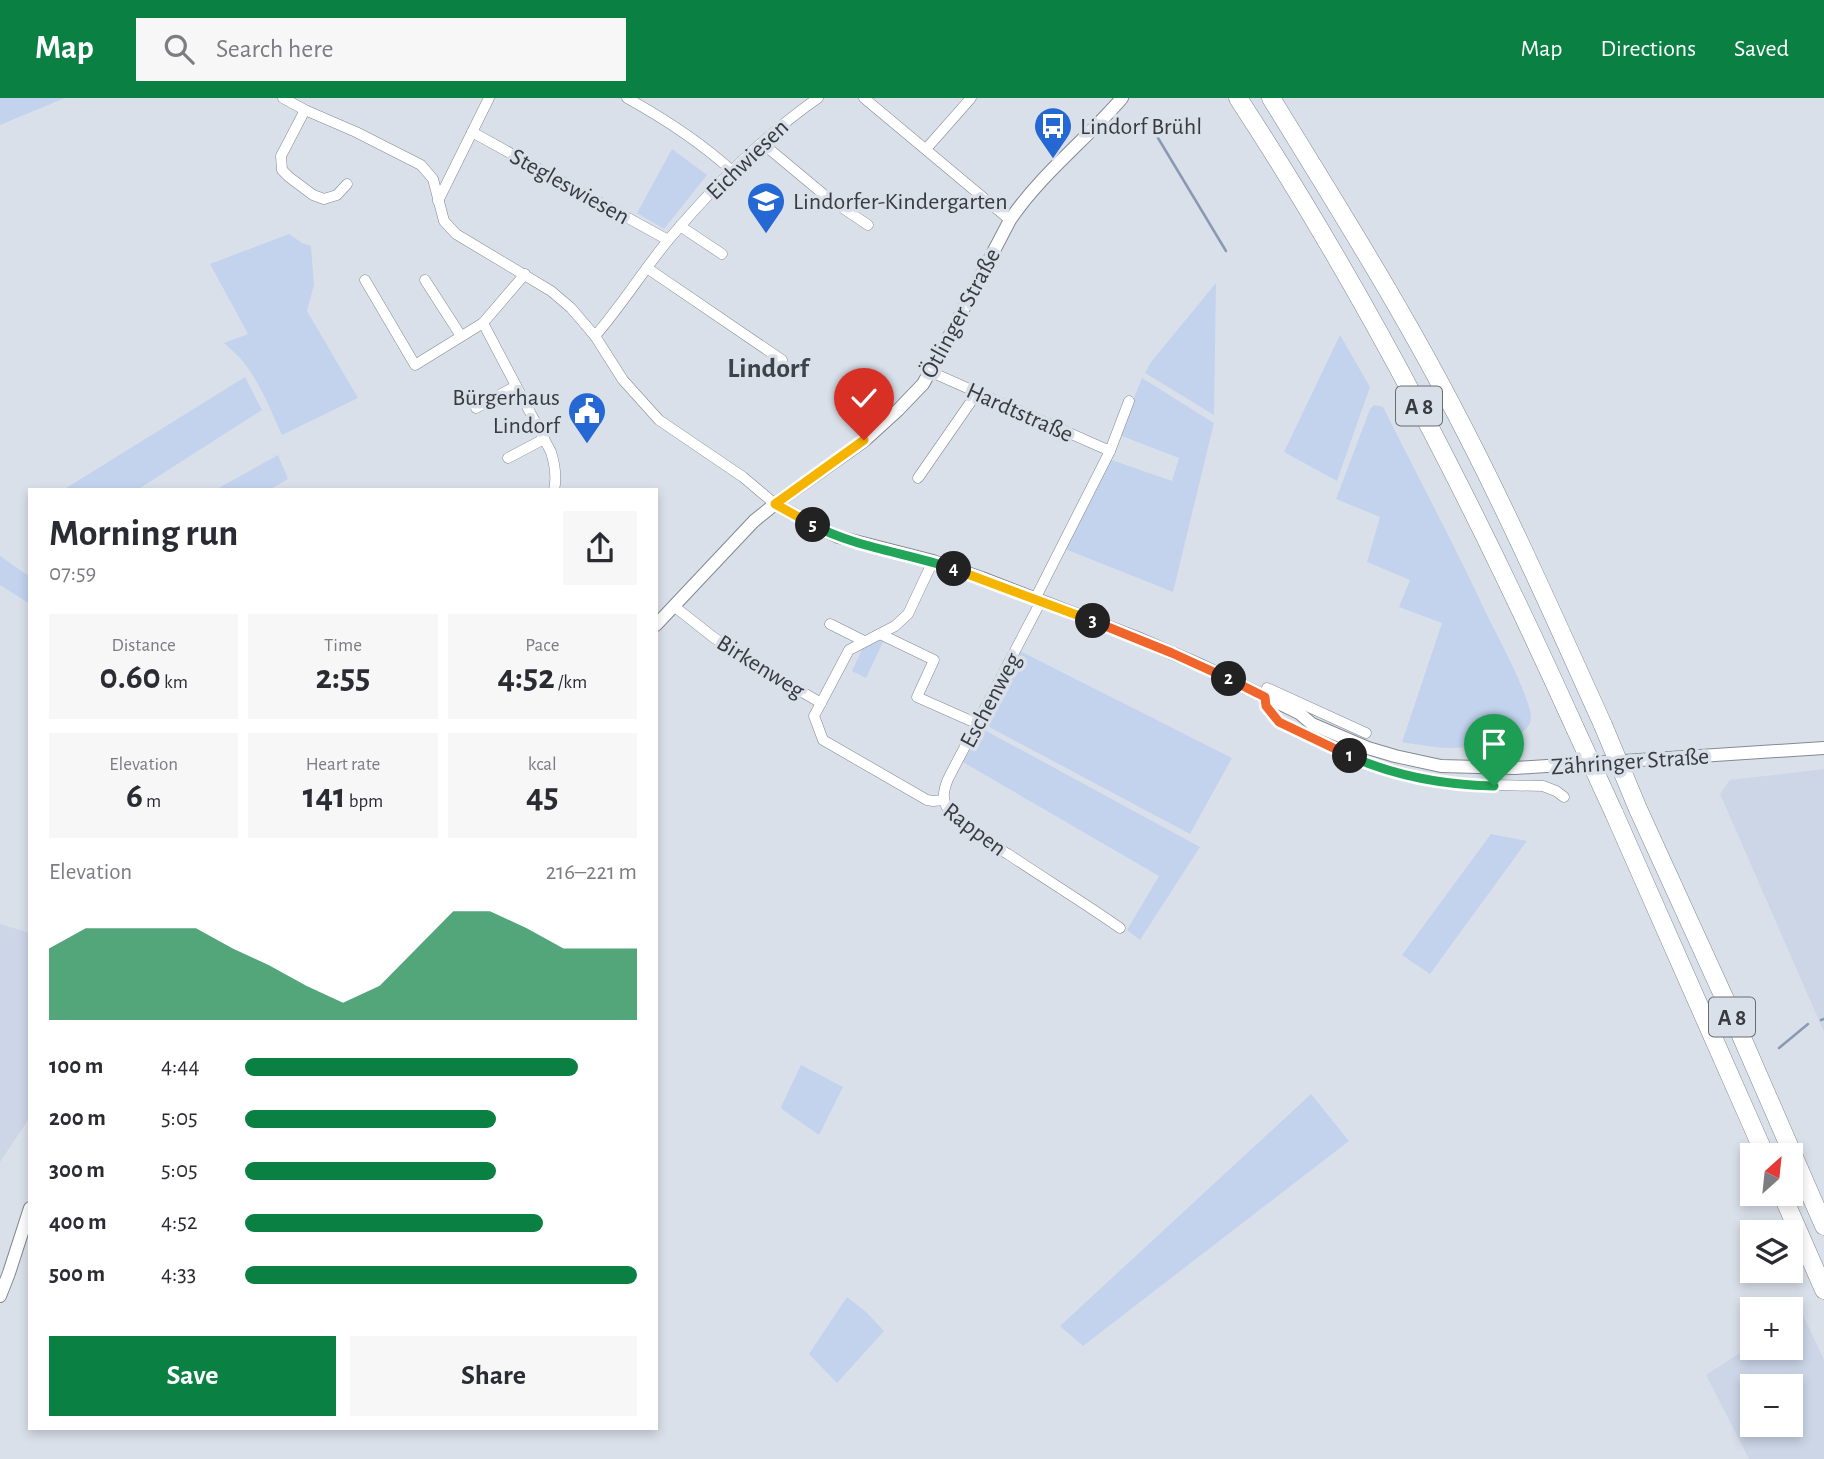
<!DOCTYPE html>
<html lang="en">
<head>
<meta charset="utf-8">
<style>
  body { margin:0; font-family:"Alegreya Sans",sans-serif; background:#f7f7f7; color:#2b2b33; height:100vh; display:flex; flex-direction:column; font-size:26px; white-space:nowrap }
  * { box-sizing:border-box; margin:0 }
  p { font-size:23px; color:#7c7c81 }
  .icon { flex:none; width:38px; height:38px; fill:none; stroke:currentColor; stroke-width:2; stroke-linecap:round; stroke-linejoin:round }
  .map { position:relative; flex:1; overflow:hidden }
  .side { position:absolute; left:28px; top:390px; width:630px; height:942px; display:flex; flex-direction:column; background:#fff; border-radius:0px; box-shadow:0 4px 10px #0003 }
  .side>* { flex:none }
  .needle { width:46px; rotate:27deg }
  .tools { position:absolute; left:1740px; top:1045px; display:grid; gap:14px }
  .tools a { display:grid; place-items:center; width:63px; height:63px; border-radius:0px; background:#fff; box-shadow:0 4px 10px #0003; font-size:35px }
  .pin { position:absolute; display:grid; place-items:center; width:60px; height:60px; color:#fff; margin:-72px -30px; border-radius:50% 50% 50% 0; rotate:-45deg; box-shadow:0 0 7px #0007 }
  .pin .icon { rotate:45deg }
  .km { position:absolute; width:35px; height:35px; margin:-18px; border-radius:50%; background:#222; color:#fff; font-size:19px; line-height:35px; text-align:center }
  .round { display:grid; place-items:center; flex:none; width:74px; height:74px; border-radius:0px; background:#f7f7f7 }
  .overview { display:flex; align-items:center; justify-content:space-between; height:119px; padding:0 21px }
  h1 { font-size:38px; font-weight:600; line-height:52px }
  .stats { display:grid; grid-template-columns:repeat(3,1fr); gap:10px; height:119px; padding:7px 21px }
  .stats div { display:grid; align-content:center; border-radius:0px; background:#f7f7f7; text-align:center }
  .stats b { font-size:35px; font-weight:600 }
  .stats small { font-size:19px; font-weight:400 }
  .stats p { font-size:19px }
  .chart { height:196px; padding:14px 21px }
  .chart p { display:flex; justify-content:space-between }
  .chart svg { width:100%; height:126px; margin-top:7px; fill:#0b8043; opacity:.7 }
  .button { display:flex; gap:14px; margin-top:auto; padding:14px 21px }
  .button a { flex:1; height:80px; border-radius:0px; background:#0b8043; color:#fff; font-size:28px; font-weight:600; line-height:80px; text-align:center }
  .button a+a { background:#f7f7f7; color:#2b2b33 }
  ul { padding:0 21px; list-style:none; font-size:23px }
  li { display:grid; grid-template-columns:112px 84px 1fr; align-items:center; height:52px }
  li i { height:18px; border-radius:9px; background:#0b8043 }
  header { display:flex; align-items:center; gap:42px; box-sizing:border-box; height:98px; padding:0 35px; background:#0b8043; color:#fff }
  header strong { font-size:33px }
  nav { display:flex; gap:38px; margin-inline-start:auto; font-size:24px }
  .search { width:490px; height:63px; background:#f7f7f7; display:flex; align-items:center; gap:18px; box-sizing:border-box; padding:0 24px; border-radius:0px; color:#7c7c81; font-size:26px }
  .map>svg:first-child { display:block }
  .built { fill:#ccd6e7; fill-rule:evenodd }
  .green { fill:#c3d3ee }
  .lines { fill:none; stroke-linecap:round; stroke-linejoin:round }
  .stream { stroke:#8a99b3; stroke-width:2.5 }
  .minor-casing { stroke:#838992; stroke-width:11 }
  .tertiary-casing { stroke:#838992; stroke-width:14 }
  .motorway-casing { stroke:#838992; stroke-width:19 }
  .minor { stroke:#fff; stroke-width:10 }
  .tertiary { stroke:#fff; stroke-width:12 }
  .motorway { stroke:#fff; stroke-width:18 }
  .motorway-bridge-casing { stroke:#838992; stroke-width:19; stroke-linecap:butt }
  .motorway-bridge { stroke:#fff; stroke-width:18 }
  .split-1-casing { stroke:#fff; stroke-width:14 }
  .split-2-casing { stroke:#fff; stroke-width:14 }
  .split-3-casing { stroke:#fff; stroke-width:14 }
  .split-4-casing { stroke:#fff; stroke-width:14 }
  .split-5-casing { stroke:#fff; stroke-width:14 }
  .split-6-casing { stroke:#fff; stroke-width:14 }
  .split-1 { stroke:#22a559; stroke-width:9 }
  .split-2 { stroke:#f0652b; stroke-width:9 }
  .split-3 { stroke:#f0652b; stroke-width:9 }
  .split-4 { stroke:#f5b400; stroke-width:9 }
  .split-5 { stroke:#22a559; stroke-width:9 }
  .split-6 { stroke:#f5b400; stroke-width:9 }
  .labels { text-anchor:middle; stroke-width:7; stroke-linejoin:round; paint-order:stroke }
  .shield { fill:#dae0ea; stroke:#696c72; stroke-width:2 }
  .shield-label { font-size:23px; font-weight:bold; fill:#383b3f }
  .poi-label { font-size:24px; fill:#383b3f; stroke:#dae0ea; text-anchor:start }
  .street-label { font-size:24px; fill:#383b3f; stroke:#dae0ea }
  .quarter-label { font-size:28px; font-weight:bold; fill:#3e434b; stroke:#dae0ea }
</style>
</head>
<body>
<header>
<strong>Map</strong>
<div class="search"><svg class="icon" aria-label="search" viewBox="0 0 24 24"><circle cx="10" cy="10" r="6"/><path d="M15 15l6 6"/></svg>Search here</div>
<nav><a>Map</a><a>Directions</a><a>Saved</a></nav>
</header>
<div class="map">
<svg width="1824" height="1361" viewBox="0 0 1824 1361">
  <rect width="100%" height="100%" fill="#dae0ea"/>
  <g class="built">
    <path d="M 1824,671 L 1824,934 L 1720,696 L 1730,682 Z"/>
    <path d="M 0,826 L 30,835 L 30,1019 L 0,1064 Z"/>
    <path d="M 1802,1215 L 1824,1262 L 1824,1361 L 1749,1361 L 1706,1277 L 1752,1247 L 1752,1250 L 1790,1250 L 1790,1222 ZM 1752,1288 L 1790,1288 L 1790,1326 L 1752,1326 Z"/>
  </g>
  <g class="green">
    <path d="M 0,0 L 65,0 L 0,27 Z"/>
    <path d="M 672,51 L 707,77 L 664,131 L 637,115 Z"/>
    <path d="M 289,136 L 302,145 L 311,148 L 314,187 L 307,213 L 358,300 L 282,337 C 270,311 259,282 240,260 C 235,254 229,251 224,245 L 248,236 L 210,166 Z"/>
    <path d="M 1216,185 L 1214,317 L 1145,275 L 1151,264 Z"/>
    <path d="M 1340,237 L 1370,289 L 1337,383 L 1284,354 Z"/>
    <path d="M 245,279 L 262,312 L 137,392 L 63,392 Z"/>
    <path d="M 1142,280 L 1214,325 L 1173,494 L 1065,451 L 1109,361 L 1172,383 L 1179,360 L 1119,337 Z"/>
    <path d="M 1374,307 L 1383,309 C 1418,379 1455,448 1488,519 C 1503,549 1520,579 1530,612 C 1531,617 1532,622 1529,627 C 1524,635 1514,637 1506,640 C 1465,654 1443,651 1402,644 L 1442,525 L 1399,509 L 1410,482 L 1367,464 L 1380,419 L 1336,401 L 1370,311 Z"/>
    <path d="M 278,357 L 288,381 L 269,392 L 215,392 Z"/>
    <path d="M 0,458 L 30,479 L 30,506 L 0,487 Z"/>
    <path d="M 880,540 L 884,542 L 866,580 L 852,573 L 863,549 Z"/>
    <path d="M 1020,553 L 1232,660 L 1190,736 L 991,630 L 984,620 Z"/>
    <path d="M 979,629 L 1200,749 L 1140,842 L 1127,832 L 1159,778 L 961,663 Z"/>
    <path d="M 1491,736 L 1527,743 L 1430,876 L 1402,857 Z"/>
    <path d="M 801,967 L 843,989 L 819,1037 L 783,1012 L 781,1009 Z"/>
    <path d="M 1311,996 L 1349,1043 L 1083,1248 L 1060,1228 Z"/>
    <path d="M 847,1199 L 867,1215 L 884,1233 L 837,1285 L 809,1256 Z"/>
  </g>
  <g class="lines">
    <g class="stream">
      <path d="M 1146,20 L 1226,153"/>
      <path d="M 1821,922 L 1824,921"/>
      <path d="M 1779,950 L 1808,926"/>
    </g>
    <defs>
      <g id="minor">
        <path d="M 283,0 L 305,12 L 356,34 L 421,67 L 433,81 L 444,123 L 456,136 L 551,193 L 571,210 L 595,238 L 623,282 L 659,322 L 743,379 L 775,406"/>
        <path d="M 627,0 C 663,20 700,44 731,72"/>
        <path d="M 864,0 L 1010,122"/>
        <path d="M 305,12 L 281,58 L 282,72 L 289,79 L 313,97 L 324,101 L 337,97 L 347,86"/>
        <path d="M 472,34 L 668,142"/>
        <path d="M 762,45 L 828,100 L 868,127"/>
        <path d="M 926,51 L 971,0"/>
        <path d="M 438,103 L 489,0"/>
        <path d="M 680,128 L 722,156"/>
        <path d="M 647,170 L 782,262"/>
        <path d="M 365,182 L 415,267 L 483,225 L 525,176"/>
        <path d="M 425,182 L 461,238"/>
        <path d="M 483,225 L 551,354 C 555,367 557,379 554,392"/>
        <path d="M 595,238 C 622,207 644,171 670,140 C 714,88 762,39 818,0"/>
        <path d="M 931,274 L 1110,353"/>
        <path d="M 476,310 L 516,288"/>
        <path d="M 508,360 L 544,341"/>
        <path d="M 918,380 L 977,295"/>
        <path d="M 1035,501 L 1110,353 L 1129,303"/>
        <path d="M 1041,503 L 948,681 C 944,691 941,701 948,711 C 958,727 992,746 1008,756 C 1045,781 1083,804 1120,830"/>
        <path d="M 675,509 L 713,539 L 744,560 L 821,605 L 849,552 L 895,528 L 908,516 L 933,463"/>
        <path d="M 830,526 L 864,543"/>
        <path d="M 880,536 L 934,562 L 917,599 L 978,626"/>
        <path d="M 821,605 L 814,618 L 823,642 L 927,702 L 933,703 L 944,702"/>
        <path d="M 1366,635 L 1267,590 L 1265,599 L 1267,608 L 1279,624 L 1363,664 L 1419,679 L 1451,686 L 1543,688 L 1556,693 L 1564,699"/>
      </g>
      <g id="tertiary">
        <path d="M 775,406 L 819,430 L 839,439 L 933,463 L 982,480 L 1137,540 L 1202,568 L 1299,615 L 1312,626 L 1368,650 L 1395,658 L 1441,668 L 1515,670 L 1824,650"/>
        <path d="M 656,527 L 754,423 L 775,406 L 865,342 L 898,312 L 923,286 L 943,250 L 1010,122 C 1041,76 1086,42 1122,0"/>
        <path d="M 0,1198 L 9,1175 L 30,1110"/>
      </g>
      <g id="motorway">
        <path d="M 1238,0 C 1369,200 1477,413 1575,630"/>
        <path d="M 1271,0 C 1333,101 1396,201 1451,306 C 1506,410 1554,519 1603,627"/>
        <path d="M 1638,711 L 1733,919 L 1824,1128"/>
        <path d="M 1614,715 L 1765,1057"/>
        <path d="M 1782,1096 L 1824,1192"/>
      </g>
    </defs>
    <use href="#minor" class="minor-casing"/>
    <use href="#tertiary" class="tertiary-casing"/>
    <use href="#motorway" class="motorway-casing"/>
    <use href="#minor" class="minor"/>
    <use href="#tertiary" class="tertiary"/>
    <use href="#motorway" class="motorway"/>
    <defs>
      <g id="motorway-bridge">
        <path d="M 1603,627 L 1638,711"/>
        <path d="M 1575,630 L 1614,715"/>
      </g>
    </defs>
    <use href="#motorway-bridge" class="motorway-bridge-casing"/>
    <use href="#motorway-bridge" class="motorway-bridge"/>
  </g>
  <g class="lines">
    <defs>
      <path id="split-1" d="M 1350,658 C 1395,678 1446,687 1494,688"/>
      <path id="split-2" d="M 1229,581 L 1265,599 L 1266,608 L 1279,624 L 1350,658"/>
      <path id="split-3" d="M 1093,523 L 1172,555 L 1229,581"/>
      <path id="split-4" d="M 954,471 L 1093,523"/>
      <path id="split-5" d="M 813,427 C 857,450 908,455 954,471"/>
      <path id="split-6" d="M 813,427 L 775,406 L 864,342"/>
    </defs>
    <use href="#split-1" class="split-1-casing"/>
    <use href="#split-2" class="split-2-casing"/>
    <use href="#split-3" class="split-3-casing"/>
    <use href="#split-4" class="split-4-casing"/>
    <use href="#split-5" class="split-5-casing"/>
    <use href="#split-6" class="split-6-casing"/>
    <use href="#split-1" class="split-1"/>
    <use href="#split-2" class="split-2"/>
    <use href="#split-3" class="split-3"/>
    <use href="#split-4" class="split-4"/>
    <use href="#split-5" class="split-5"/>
    <use href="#split-6" class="split-6"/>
  </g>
  <defs>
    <symbol id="bus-pin" viewBox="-11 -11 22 30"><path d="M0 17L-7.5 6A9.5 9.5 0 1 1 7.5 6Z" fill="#2567d3" stroke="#dae0ea"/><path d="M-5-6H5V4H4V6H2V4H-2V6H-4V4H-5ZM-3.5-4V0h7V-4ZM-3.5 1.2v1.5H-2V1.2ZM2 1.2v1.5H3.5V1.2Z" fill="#fff"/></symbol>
    <symbol id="school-pin" viewBox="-11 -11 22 30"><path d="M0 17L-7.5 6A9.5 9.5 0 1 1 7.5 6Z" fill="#2567d3" stroke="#dae0ea"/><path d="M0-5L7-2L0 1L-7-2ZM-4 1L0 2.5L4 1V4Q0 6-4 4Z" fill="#fff"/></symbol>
    <symbol id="civic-pin" viewBox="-11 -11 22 30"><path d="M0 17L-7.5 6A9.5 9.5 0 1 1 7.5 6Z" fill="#2567d3" stroke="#dae0ea"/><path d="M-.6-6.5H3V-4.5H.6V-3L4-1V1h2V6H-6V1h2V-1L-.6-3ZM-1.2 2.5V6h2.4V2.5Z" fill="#fff"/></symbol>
  </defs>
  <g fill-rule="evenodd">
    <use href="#bus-pin" x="1031" y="6" width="44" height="60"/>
    <use href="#school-pin" x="744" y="81" width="44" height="60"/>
    <use href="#civic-pin" x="565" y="291" width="44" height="60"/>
  </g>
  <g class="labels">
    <g class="shield">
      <rect x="1396" y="288.5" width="46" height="39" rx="5"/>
      <rect x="1709" y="899.5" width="46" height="39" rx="5"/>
    </g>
    <g class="shield-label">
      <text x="1419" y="316">A 8</text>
      <text x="1732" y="927">A 8</text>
    </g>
    <g class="poi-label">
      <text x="1080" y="36">Lindorf Brühl</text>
      <text x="793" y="111">Lindorfer-Kindergarten</text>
      <text x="560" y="307" text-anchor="end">Bürgerhaus<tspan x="560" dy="28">Lindorf</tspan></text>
    </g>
    <g class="street-label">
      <text transform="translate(747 61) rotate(-44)" y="8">Eichwiesen</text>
      <text transform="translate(570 88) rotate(29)" y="8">Stegleswiesen</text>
      <text transform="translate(960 215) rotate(-62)" y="8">Ötlinger Straße</text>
      <text transform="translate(1020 314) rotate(24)" y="8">Hardtstraße</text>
      <text transform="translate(761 568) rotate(32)" y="8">Birkenweg</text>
      <text transform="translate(990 602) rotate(-62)" y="8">Eschenweg</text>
      <text transform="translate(1630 663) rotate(-4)" y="8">Zähringer Straße</text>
      <text transform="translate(975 731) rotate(37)" y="8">Rappen</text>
    </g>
    <g class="quarter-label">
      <text x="768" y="279">Lindorf</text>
    </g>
  </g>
</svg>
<div class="tools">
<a><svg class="needle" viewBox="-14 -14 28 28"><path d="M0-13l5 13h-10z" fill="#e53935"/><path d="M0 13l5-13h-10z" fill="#7c7c81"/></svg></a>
<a><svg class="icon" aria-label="layers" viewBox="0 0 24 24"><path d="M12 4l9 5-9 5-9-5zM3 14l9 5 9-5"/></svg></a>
<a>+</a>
<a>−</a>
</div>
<div class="pin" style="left:1494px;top:688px;background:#1e9e55"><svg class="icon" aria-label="arrive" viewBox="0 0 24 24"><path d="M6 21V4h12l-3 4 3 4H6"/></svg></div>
<div class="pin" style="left:864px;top:342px;background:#d93025"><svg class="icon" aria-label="check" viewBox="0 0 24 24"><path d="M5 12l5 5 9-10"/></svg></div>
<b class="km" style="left:1350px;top:658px">1</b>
<b class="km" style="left:1229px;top:581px">2</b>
<b class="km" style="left:1093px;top:523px">3</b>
<b class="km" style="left:954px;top:471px">4</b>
<b class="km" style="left:813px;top:427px">5</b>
<section class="side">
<div class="overview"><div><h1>Morning run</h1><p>07:59</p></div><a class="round"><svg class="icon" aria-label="share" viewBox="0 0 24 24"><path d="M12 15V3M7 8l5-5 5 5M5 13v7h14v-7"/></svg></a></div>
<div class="stats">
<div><p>Distance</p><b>0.60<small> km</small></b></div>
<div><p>Time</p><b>2:55</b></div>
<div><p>Pace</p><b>4:52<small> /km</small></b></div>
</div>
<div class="stats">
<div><p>Elevation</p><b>6<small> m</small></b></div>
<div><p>Heart rate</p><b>141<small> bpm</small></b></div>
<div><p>kcal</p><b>45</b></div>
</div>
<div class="chart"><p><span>Elevation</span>216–221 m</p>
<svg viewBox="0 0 160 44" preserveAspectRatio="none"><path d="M0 44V19L10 12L20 12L30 12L40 12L50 19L60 25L70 32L80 38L90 32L100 19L110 6L120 6L130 12L140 19L150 19L160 19V44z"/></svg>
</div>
<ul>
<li><b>100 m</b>4:44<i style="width:85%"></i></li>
<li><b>200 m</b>5:05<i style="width:64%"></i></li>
<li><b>300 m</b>5:05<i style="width:64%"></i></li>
<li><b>400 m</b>4:52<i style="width:76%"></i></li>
<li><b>500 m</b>4:33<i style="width:100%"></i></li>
</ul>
<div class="button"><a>Save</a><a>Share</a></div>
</section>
</div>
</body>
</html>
